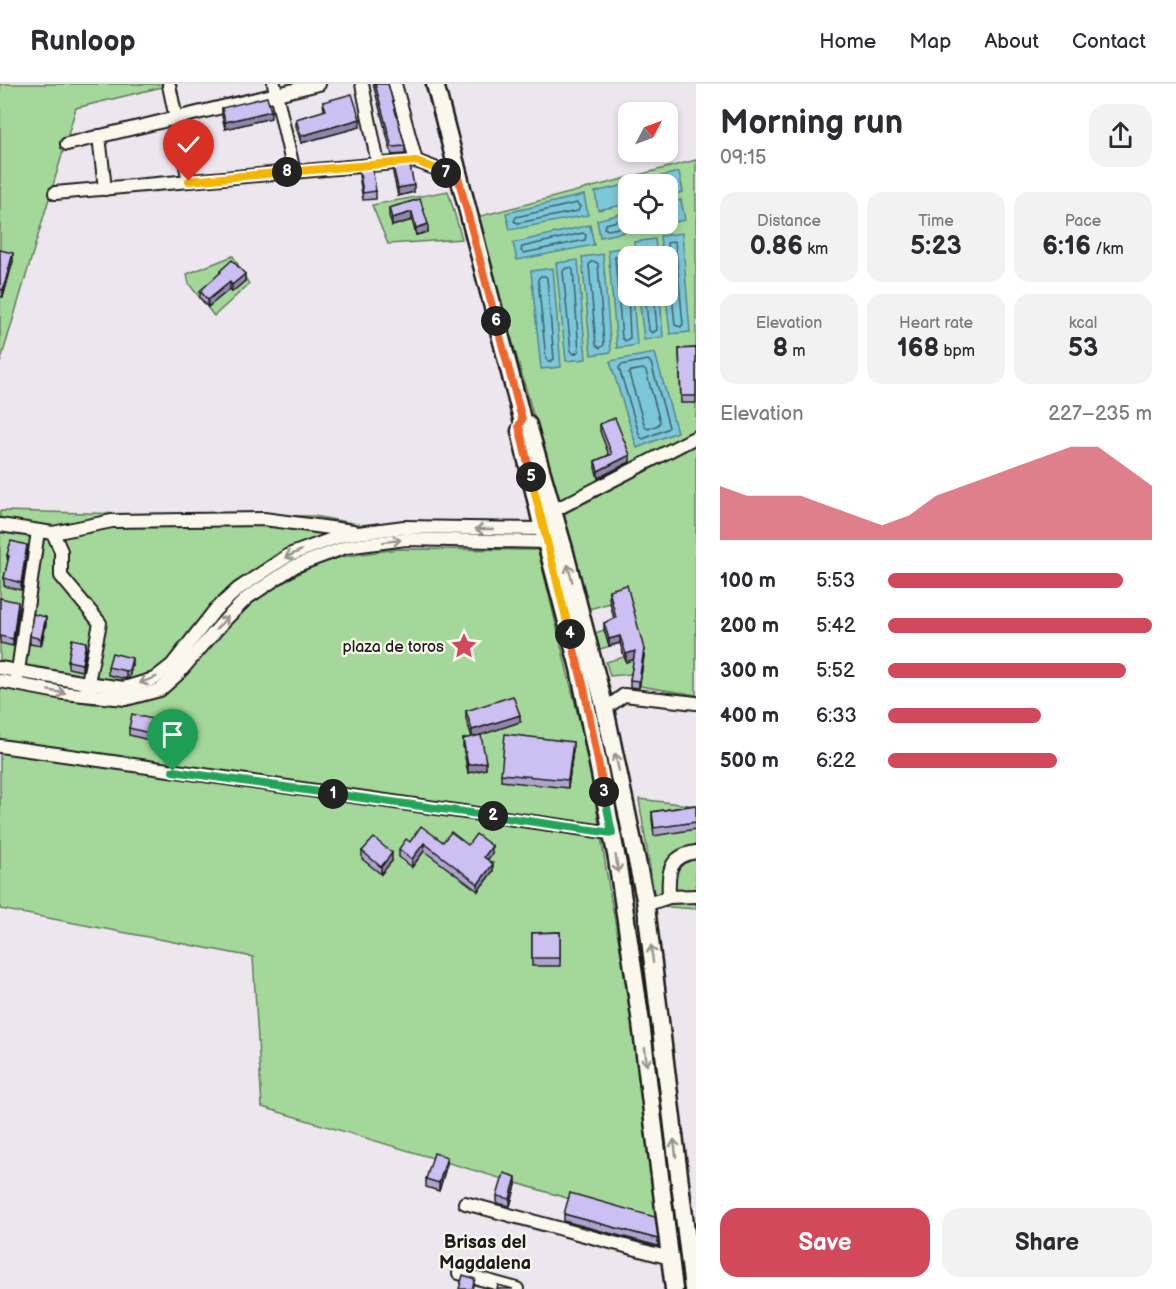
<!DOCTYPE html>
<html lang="en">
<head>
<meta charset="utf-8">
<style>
  body { margin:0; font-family:"Balsamiq Sans",sans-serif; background:#f2f2f3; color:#2b2b33; height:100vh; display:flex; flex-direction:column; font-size:22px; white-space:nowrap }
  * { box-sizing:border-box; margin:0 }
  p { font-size:20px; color:#7c7c81 }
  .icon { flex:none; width:33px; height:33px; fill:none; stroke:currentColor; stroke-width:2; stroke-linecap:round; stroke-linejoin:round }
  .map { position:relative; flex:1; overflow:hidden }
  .panel { display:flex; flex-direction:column; background:#fff; width:480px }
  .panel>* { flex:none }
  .needle { width:39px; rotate:49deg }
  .tools { position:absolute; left:618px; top:18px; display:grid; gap:12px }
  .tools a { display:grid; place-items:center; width:60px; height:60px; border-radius:12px; background:#fff; box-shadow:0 3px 9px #0003; font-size:30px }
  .pin { position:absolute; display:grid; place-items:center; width:51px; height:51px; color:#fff; margin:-62px -26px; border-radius:50% 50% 50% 0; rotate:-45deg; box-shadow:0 0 6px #0007 }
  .pin .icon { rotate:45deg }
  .km { position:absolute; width:30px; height:30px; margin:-15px; border-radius:50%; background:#222; color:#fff; font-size:16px; line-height:30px; text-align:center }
  .round { display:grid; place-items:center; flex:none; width:63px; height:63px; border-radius:18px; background:#f2f2f3 }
  .headline { display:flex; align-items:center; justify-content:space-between; height:102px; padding:0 24px }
  h1 { font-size:33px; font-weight:700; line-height:45px }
  .stats { display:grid; grid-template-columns:repeat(3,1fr); gap:9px; height:102px; padding:6px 24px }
  .stats div { display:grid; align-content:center; border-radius:15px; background:#f2f2f3; text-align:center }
  .stats b { font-size:26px; font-weight:700 }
  .stats small { font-size:16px; font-weight:400 }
  .stats p { font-size:16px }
  .chart { height:168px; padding:12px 24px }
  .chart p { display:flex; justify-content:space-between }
  .chart svg { width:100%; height:108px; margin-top:6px; fill:#d1495b; opacity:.7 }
  .button { display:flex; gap:12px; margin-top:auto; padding:12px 24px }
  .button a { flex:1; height:69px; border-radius:18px; background:#d1495b; color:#fff; font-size:24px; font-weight:700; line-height:69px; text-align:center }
  .button a+a { background:#f2f2f3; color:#2b2b33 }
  ul { padding:0 24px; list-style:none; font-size:20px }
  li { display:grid; grid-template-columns:96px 72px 1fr; align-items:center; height:45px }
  li i { height:15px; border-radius:8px; background:#d1495b }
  header { display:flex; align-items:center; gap:36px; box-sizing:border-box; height:84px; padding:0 30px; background:#fff; border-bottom:2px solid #e1e1e2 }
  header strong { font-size:28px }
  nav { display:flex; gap:33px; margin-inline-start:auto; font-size:21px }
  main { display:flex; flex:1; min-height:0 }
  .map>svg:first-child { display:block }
  .green { fill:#a4d89a; stroke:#607a5b; stroke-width:1.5; fill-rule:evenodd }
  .water { fill:#7bc7da; stroke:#55838e; stroke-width:1.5 }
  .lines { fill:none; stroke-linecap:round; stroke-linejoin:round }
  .shore { stroke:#426068; stroke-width:1.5 }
  .minor-casing { stroke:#1c1c1c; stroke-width:16 }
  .secondary-casing { stroke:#1c1c1c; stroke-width:21 }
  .minor { stroke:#fbf7ec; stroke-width:12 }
  .secondary { stroke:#fbf7ec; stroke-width:16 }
  .wall { fill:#afa4cf; stroke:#1c1c1c; stroke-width:1.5 }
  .shaded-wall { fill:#8f86a9; stroke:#1c1c1c; stroke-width:1.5 }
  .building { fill:#ccbff1; stroke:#1c1c1c; stroke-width:1.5 }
  .oneway { stroke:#97948e }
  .split-1-casing { stroke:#fff; stroke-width:12 }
  .split-2-casing { stroke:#fff; stroke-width:12 }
  .split-3-casing { stroke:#fff; stroke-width:12 }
  .split-4-casing { stroke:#fff; stroke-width:12 }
  .split-5-casing { stroke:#fff; stroke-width:12 }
  .split-6-casing { stroke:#fff; stroke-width:12 }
  .split-7-casing { stroke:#fff; stroke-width:12 }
  .split-8-casing { stroke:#fff; stroke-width:12 }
  .split-9-casing { stroke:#fff; stroke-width:12 }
  .split-1 { stroke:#22a559; stroke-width:8 }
  .split-2 { stroke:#22a559; stroke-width:8 }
  .split-3 { stroke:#22a559; stroke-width:8 }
  .split-4 { stroke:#f0652b; stroke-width:8 }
  .split-5 { stroke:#f5b400; stroke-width:8 }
  .split-6 { stroke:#f0652b; stroke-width:8 }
  .split-7 { stroke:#f0652b; stroke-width:8 }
  .split-8 { stroke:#f5b400; stroke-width:8 }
  .split-9 { stroke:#f5b400; stroke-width:8 }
  .labels { text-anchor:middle; stroke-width:4.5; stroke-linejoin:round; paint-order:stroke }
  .poi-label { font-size:16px; fill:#1c1c1c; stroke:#fbf7ec; text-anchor:end }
  .neighbourhood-label { font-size:18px; font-weight:bold; fill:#1c1c1c; stroke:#fbf7ec }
</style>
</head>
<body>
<header>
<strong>Runloop</strong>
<nav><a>Home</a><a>Map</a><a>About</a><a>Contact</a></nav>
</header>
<main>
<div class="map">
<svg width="696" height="1205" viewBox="0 0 696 1205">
  <rect width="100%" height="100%" fill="#ede6ee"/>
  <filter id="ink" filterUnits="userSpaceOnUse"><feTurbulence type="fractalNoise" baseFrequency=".0167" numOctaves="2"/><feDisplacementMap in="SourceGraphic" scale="12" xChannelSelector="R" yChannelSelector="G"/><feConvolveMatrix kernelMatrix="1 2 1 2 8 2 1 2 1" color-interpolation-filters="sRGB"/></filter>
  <g filter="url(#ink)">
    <g class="green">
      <path d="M 0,0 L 174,0 L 76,24 L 0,279 Z"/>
      <path d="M 696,76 L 696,349 L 558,418 L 477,133 ZM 628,100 L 668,100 L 668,140 L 628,140 ZM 628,172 L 668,172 L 668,212 L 628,212 Z"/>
      <path d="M 448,107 L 462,155 L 388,160 L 372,121 Z"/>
      <path d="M 233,172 L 249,200 L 214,232 L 189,200 L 187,190 Z"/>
      <path d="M 696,361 L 696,611 L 640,602 L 642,584 L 632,590 L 610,592 L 606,578 L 624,573 L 620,559 L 600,565 L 595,549 L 616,542 L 610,519 L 589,525 L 562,431 Z"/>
      <path d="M 0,427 L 172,431 L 314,432 L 363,441 L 305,459 L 248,493 L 172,575 L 146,594 L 126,598 L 91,595 L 103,539 L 63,492 L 55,448 L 0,439 Z"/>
      <path d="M 0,443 L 36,449 L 17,582 L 0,579 Z"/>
      <path d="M 40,450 L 52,452 L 58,468 L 58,494 L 97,540 L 86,595 L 22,584 Z"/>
      <path d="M 397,465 L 538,466 L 589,677 L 611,816 L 635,942 L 657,1141 L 262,1023 L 253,873 L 0,825 L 0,603 L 93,620 L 129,621 L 162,611 L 181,596 L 225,544 L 260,512 L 310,483 L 341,473 Z"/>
      <path d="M 597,615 L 629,767 L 621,768 L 592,616 Z"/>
      <path d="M 639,715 L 696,722 L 696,825 L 656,822 Z"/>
      <path d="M 635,851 L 643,851 L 683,1170 L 674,1171 Z"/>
    </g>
    <g class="water">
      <path d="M 679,88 L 683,108 L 668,112 L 668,100 L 628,100 L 628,120 L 598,126 L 595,108 Z"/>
      <path d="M 584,111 L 588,131 L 510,146 L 506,129 Z"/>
      <path d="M 681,116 L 685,136 L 600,153 L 597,136 L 628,128 L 628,140 L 668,140 L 668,119 Z"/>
      <path d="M 590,141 L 594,161 L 517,176 L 513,159 Z"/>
      <path d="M 682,149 L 690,248 L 670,250 L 666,212 L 668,172 L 662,172 L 660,152 Z"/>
      <path d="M 655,155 L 657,172 L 635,172 L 634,158 Z"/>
      <path d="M 629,163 L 628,212 L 633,212 L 637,261 L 617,264 L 608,166 Z"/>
      <path d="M 603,170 L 611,268 L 591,271 L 582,173 Z"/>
      <path d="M 578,176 L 586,275 L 566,277 L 556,179 Z"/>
      <path d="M 553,184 L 561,283 L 541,285 L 531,187 Z"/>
      <path d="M 639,212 L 660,212 L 663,253 L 644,256 Z"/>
      <path d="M 655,269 L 677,348 L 637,364 L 610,277 Z"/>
    </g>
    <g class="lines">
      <g class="shore">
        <path d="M 577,119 L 580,123 L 578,127 L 518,139 L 514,137 L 516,133 Z"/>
        <path d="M 628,134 L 606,140 L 604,144 L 608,146 L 639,140"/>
        <path d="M 583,149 L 586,151 L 585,156 L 524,169 L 521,167 L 522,163 Z"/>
        <path d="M 668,174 L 667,159 L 675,157 L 683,240 L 681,243 L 675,241 L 672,211 L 668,206"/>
        <path d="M 591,178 L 596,178 L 598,180 L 604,261 L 600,264 L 596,261 L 589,181 Z"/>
        <path d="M 628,178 L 622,170 L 615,173 L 622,254 L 625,257 L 630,254 L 628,209"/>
        <path d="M 566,184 L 571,184 L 573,186 L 579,267 L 574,270 L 571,267 L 563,187 Z"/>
        <path d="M 541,192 L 545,192 L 547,194 L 554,275 L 549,278 L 546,275 L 538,195 Z"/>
        <path d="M 645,212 L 649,246 L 652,249 L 657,246 L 654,212"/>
        <path d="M 648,276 L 651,279 L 669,343 L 667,345 L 643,355 L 640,353 L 619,284 L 621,281 Z"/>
        <path d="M 643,285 L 646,287 L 660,338 L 658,341 L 648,345 L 645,343 L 629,290 L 631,287 Z"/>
      </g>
      <defs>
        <g id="minor">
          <path d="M 274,0 L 294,88"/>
          <path d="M 362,0 L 378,80"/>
          <path d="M 395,0 L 416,77 L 458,93"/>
          <path d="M 169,1 L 189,97"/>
          <path d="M 99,52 L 105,105"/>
          <path d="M 67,60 L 319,0"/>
          <path d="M 55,109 L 416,77"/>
          <path d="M 553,427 L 696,353"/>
          <path d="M 0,441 L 53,449 L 112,437 L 264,435 L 353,447"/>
          <path d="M 53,449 L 61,467 L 61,492 L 100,539 L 86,608"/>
          <path d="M 0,584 L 87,599 L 124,604 L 154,595 L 172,581 L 215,526 L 238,505 L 289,471 L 343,451 L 404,443 L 543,445"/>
          <path d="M 17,594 L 38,447"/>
          <path d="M 0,597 L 63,609 L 126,615 L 160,606 L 178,590 L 225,536 L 247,514 L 295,482 L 346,463 L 406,455 L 546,458"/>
          <path d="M 605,625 L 624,611 L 696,619"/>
          <path d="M 0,662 L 612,749"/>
          <path d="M 669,813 C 668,789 668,772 696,768"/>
          <path d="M 645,821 L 669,813 L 696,812"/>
          <path d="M 465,1119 L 670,1174"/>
          <path d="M 459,1189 L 517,1205"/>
        </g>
        <g id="secondary">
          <path d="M 435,0 L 522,335 L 528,341 L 564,465 L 605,625 L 645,815 L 693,1205"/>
          <path d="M 520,347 L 546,458 L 579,584 L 617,775 L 641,939 L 674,1205"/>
        </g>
      </defs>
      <use href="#minor" class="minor-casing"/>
      <use href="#secondary" class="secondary-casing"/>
      <use href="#minor" class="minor"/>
      <use href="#secondary" class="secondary"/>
    </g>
    <g class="wall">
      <path d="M 373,0 L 388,0 L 405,62 L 405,70 L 392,71 Z"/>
      <path d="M 323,18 L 360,43 L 301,59 L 296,42 L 296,35 L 324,27 Z"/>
      <path d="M 222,24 L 271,34 L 225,45 L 222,32 Z"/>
      <path d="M 393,82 L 414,108 L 398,112 L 393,89 Z"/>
      <path d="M 359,83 L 376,107 L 376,115 L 363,116 L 359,91 Z"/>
      <path d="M 420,115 L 428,148 L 416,151 L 412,136 L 392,142 L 389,132 L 389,124 Z"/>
      <path d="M 0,166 L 13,177 L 3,213 L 0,213 Z"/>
      <path d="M 220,187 L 245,197 L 232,208 L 230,205 L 208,223 L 200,214 L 200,207 L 220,190 Z"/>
      <path d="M 696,264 L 696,319 L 681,319 L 679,265 Z"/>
      <path d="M 600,340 L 630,378 L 598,394 L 595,384 L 595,377 L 609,371 L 600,347 Z"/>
      <path d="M 27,468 L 21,506 L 4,502 L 4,494 L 8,479 L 7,471 Z"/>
      <path d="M 609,506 L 644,572 L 639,604 L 630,603 L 630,596 L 634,575 L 626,578 L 620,559 L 609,562 L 604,546 L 604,539 L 614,535 L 609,514 Z"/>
      <path d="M 0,514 L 18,526 L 13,562 L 0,559 Z"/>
      <path d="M 46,540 L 41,562 L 30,560 L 30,552 Z"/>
      <path d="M 86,566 L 82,587 L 68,584 L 68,577 Z"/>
      <path d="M 132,581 L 129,594 L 126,595 L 108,591 L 108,583 Z"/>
      <path d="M 466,627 L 520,638 L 480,651 L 486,685 L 468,689 L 463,663 L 463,655 L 472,653 L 466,635 Z"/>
      <path d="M 152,642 L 149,656 L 129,651 L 129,644 Z"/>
      <path d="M 573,665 L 568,704 L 501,697 L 501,690 Z"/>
      <path d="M 696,721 L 696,745 L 654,752 L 652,735 L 652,728 Z"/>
      <path d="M 410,758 L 443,758 L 468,761 L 492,770 L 487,775 L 493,787 L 478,807 L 424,767 L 412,783 L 399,773 L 399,765 Z"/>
      <path d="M 362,767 L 392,777 L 381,790 L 362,775 Z"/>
      <path d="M 560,848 L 560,882 L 532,882 L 532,849 Z"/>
      <path d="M 447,1080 L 439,1107 L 426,1103 L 426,1095 Z"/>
      <path d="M 516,1101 L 510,1122 L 497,1119 L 497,1112 Z"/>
      <path d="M 564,1130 L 658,1155 L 658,1162 L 564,1137 Z"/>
    </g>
    <g class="shaded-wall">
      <path d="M 271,27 L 271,34 L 225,45 L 225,38 Z"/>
      <path d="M 360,35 L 360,43 L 301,59 L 301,52 Z"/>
      <path d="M 414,101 L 414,108 L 398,112 L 398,104 Z"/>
      <path d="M 412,128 L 412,136 L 392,142 L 392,134 Z"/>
      <path d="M 428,140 L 428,148 L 416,151 L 416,144 Z"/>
      <path d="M 13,169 L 13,177 L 3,213 L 3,206 Z"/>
      <path d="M 245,190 L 245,197 L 232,208 L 232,201 Z"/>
      <path d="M 230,198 L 230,205 L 208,223 L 208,216 Z"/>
      <path d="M 630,371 L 630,378 L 598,394 L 598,387 Z"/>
      <path d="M 27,461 L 27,468 L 21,506 L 21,499 Z"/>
      <path d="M 18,518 L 18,526 L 13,562 L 13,555 Z"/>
      <path d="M 46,533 L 46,540 L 41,562 L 41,555 Z"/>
      <path d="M 620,552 L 620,559 L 609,562 L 609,555 Z"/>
      <path d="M 86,558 L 86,566 L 82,587 L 82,580 Z"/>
      <path d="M 644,565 L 644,572 L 639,604 L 639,597 Z"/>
      <path d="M 635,567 L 635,575 L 626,578 L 626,570 Z"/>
      <path d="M 132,574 L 132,581 L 129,594 L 126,595 L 126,587 Z"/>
      <path d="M 520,631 L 520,638 L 472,654 L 472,646 Z"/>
      <path d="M 152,635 L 152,642 L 149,656 L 149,649 Z"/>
      <path d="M 573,658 L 573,665 L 568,704 L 568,696 Z"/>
      <path d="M 486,678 L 486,685 L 468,689 L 468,681 Z"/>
      <path d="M 424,759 L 424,767 L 412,783 L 412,775 Z"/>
      <path d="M 492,762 L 492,770 L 484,780 L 484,773 Z"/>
      <path d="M 392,769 L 392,777 L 381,790 L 381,783 Z"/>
      <path d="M 493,780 L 493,787 L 478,807 L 478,800 Z"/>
      <path d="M 447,1073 L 447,1080 L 439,1107 L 439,1099 Z"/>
      <path d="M 516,1093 L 516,1101 L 510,1122 L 510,1115 Z"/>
    </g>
    <g class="building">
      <path d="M 375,0 L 388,0 L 405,62 L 392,63 Z"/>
      <path d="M 352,10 L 360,35 L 301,52 L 296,35 L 326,26 L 323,18 Z"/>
      <path d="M 267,13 L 271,27 L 225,38 L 222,24 Z"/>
      <path d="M 409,78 L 414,101 L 398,104 L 393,82 Z"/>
      <path d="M 372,82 L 376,107 L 363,109 L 359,83 Z"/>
      <path d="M 420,115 L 428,140 L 416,144 L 412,128 L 392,134 L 389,124 Z"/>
      <path d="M 0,166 L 13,169 L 3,206 L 0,205 Z"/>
      <path d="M 232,176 L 245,190 L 232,201 L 230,198 L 208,216 L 200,207 L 221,188 L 220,187 Z"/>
      <path d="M 696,264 L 696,312 L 681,312 L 679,265 Z"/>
      <path d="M 615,334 L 630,371 L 598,387 L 595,377 L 612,370 L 600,340 Z"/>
      <path d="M 11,457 L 27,461 L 21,499 L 4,494 L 9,472 L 7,471 Z"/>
      <path d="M 627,501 L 644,565 L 639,597 L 630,596 L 635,567 L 626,570 L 620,552 L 609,555 L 604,539 L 616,534 L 609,506 Z"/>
      <path d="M 0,514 L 18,518 L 13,555 L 0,552 Z"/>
      <path d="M 33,530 L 46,533 L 41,555 L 30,552 Z"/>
      <path d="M 72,555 L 86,558 L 82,580 L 68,577 Z"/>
      <path d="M 112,569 L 132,574 L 129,586 L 126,587 L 108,583 Z"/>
      <path d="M 513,612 L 520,631 L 472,646 L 466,627 Z"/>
      <path d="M 132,630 L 152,635 L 149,649 L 129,644 Z"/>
      <path d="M 505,650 L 573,658 L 568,696 L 501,690 Z"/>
      <path d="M 481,651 L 486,678 L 468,681 L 463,655 Z"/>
      <path d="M 696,721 L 696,738 L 654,744 L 652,728 Z"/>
      <path d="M 421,742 L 443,758 L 451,748 L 468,761 L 476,750 L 492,762 L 484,773 L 493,780 L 478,800 L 424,759 L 412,775 L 399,765 L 406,755 L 410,758 Z"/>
      <path d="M 374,754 L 392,769 L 381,783 L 362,767 Z"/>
      <path d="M 560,848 L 560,874 L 532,874 L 532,849 Z"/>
      <path d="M 434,1069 L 447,1073 L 439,1099 L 426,1095 Z"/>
      <path d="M 504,1089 L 516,1093 L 510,1115 L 497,1112 Z"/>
      <path d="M 570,1109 L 655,1133 L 658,1155 L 564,1130 Z"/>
      <path d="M 463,1191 L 475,1195 L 472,1205 L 459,1205 Z"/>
      <path d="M 498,1201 L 513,1205 L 497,1205 Z"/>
    </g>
    <defs><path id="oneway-shaft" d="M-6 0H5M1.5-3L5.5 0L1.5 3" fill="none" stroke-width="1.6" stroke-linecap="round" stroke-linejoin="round" transform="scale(1.5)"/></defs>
    <g class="oneway">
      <use href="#oneway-shaft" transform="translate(484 445) rotate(-180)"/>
      <use href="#oneway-shaft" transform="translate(392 457) rotate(-7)"/>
      <use href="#oneway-shaft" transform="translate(293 470) rotate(156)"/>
      <use href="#oneway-shaft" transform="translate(570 489) rotate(-105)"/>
      <use href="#oneway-shaft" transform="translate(222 539) rotate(-47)"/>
      <use href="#oneway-shaft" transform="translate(148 596) rotate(159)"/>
      <use href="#oneway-shaft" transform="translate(57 608) rotate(10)"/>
      <use href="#oneway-shaft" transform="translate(617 678) rotate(-102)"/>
      <use href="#oneway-shaft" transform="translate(617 780) rotate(81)"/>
      <use href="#oneway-shaft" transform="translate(652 870) rotate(-97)"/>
      <use href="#oneway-shaft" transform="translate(646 973) rotate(83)"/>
      <use href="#oneway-shaft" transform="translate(675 1064) rotate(-97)"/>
    </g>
  </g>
  <g class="lines" filter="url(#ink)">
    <defs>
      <path id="split-1" d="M 173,687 L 333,710"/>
      <path id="split-2" d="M 333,710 L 493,732"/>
      <path id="split-3" d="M 493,732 L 612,749 L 604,708"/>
      <path id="split-4" d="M 570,550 L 584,604 L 604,708"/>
      <path id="split-5" d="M 531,393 L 570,550"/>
      <path id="split-6" d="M 496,237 L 522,335 L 519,342 L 531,393"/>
      <path id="split-7" d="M 446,89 L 458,93 L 496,237"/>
      <path id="split-8" d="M 287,88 L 416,77 L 446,89"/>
      <path id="split-9" d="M 189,97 L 287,88"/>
    </defs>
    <use href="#split-1" class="split-1-casing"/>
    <use href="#split-2" class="split-2-casing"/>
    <use href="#split-3" class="split-3-casing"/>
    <use href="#split-4" class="split-4-casing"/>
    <use href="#split-5" class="split-5-casing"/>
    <use href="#split-6" class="split-6-casing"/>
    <use href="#split-7" class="split-7-casing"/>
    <use href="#split-8" class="split-8-casing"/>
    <use href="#split-9" class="split-9-casing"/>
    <use href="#split-1" class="split-1"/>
    <use href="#split-2" class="split-2"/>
    <use href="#split-3" class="split-3"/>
    <use href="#split-4" class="split-4"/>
    <use href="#split-5" class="split-5"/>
    <use href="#split-6" class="split-6"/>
    <use href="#split-7" class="split-7"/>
    <use href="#split-8" class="split-8"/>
    <use href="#split-9" class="split-9"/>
  </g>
  <defs>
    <symbol id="sight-bare" viewBox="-9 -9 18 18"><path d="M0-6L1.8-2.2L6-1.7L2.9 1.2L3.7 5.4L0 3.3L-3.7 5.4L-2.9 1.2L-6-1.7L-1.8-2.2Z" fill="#d1495b" stroke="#fbf7ec" stroke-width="2.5" paint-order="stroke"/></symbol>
  </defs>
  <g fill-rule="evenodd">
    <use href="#sight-bare" x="445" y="543" width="38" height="38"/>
  </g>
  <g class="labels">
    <g class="poi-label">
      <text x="444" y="568">plaza de toros</text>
    </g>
    <g class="neighbourhood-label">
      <text x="485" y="1164">Brisas del<tspan x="485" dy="21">Magdalena</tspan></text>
    </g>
  </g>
</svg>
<div class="tools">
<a><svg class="needle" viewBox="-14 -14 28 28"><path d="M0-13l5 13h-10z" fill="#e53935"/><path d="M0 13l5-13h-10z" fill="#7c7c81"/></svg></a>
<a><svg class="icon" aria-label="locate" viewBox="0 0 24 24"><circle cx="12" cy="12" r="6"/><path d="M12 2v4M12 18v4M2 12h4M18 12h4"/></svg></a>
<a><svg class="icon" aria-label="layers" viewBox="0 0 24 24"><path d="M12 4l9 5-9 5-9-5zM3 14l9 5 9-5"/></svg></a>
</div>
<div class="pin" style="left:173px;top:687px;background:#1e9e55"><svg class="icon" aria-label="arrive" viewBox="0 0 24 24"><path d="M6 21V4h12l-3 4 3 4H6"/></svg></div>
<div class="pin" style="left:189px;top:97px;background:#d93025"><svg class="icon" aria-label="check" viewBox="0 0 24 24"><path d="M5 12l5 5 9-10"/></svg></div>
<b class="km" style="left:333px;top:710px">1</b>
<b class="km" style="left:493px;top:732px">2</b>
<b class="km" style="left:604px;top:708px">3</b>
<b class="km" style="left:570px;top:550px">4</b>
<b class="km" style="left:531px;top:393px">5</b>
<b class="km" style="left:496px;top:237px">6</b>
<b class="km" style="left:446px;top:89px">7</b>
<b class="km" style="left:287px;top:88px">8</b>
</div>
<section class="panel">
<div class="headline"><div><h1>Morning run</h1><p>09:15</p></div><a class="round"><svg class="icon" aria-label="share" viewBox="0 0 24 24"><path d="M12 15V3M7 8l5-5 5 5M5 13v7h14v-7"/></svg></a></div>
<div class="stats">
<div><p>Distance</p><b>0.86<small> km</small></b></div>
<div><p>Time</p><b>5:23</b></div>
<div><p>Pace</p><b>6:16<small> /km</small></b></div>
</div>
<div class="stats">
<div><p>Elevation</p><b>8<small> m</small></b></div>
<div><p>Heart rate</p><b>168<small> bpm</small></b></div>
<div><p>kcal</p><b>53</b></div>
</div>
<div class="chart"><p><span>Elevation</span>227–235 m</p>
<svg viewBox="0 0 160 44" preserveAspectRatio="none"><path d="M0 44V22L10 26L20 26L30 26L40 30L50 34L60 38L70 34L80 26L90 22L100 18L110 14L120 10L130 6L140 6L150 14L160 22V44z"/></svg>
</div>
<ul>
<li><b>100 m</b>5:53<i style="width:89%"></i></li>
<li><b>200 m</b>5:42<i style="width:100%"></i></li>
<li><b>300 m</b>5:52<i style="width:90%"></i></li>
<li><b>400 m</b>6:33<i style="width:58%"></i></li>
<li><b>500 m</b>6:22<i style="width:64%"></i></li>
</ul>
<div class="button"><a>Save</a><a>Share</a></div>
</section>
</main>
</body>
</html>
